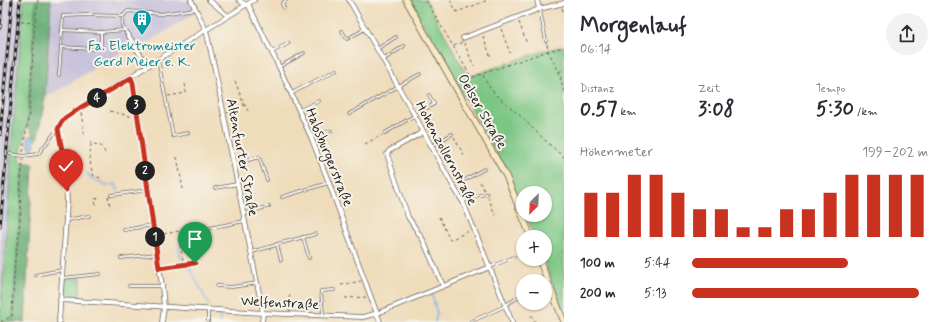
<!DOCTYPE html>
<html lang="de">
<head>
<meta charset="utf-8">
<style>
  body { margin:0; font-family:Mynerve,sans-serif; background:#f2f2f3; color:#2b2b33; height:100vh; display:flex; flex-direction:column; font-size:15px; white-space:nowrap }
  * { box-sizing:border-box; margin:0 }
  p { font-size:13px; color:#7c7c81 }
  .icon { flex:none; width:22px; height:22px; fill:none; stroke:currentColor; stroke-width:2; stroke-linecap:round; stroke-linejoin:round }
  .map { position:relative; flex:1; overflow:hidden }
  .side { display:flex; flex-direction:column; background:#fff; width:380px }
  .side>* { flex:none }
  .needle { width:26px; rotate:204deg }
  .buttons { position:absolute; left:516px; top:186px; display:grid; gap:8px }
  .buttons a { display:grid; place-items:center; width:36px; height:36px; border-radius:50%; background:#fff; box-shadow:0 1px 3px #0004; font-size:20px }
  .pin { position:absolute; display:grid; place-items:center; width:34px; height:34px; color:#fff; margin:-41px -17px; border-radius:50% 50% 50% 0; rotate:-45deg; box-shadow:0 0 4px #0007 }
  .pin .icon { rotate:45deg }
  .km { position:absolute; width:20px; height:20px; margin:-10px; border-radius:50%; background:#222; color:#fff; font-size:11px; line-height:20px; text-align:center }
  .round { display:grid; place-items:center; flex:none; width:42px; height:42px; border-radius:21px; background:#f2f2f3 }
  .headline { display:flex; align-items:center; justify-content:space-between; height:68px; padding:0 16px }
  h1 { font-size:22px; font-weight:800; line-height:30px }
  .figures { display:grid; grid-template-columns:repeat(3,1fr); gap:6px; height:68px; padding:4px 16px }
  .figures div { display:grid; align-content:center }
  .figures b { font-size:20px; font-weight:800 }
  .figures small { font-size:11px; font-weight:400 }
  .figures p { font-size:11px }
  .chart { height:112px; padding:8px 16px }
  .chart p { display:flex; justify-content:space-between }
  .chart svg { width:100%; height:72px; margin-top:4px; stroke:#c8321e; stroke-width:6 }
  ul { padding:0 16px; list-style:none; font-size:13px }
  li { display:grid; grid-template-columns:64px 48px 1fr; align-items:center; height:30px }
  li i { height:10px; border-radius:5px; background:#c8321e }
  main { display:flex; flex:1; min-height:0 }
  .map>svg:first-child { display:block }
  .industrial { fill:#c6c0da }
  .green { fill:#7bc684; stroke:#4c7150 }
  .forest { fill:#64ab72; stroke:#406447 }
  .water { fill:#7db3ec; stroke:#4c6884 }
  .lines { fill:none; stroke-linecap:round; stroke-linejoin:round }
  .stream { stroke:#7db3ec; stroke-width:1.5 }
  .service-casing { stroke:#665f54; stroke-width:3.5 }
  .minor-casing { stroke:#665f54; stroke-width:5.5 }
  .secondary-casing { stroke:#665f54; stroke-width:7 }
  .path { stroke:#665f54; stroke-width:1; stroke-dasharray:3 3; stroke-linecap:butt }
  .service { stroke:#fff; stroke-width:2 }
  .minor { stroke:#fff; stroke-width:4 }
  .secondary { stroke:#f8e8c3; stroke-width:5.5 }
  .rail-casing { stroke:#1c1c1c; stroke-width:3 }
  .rail { stroke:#f7f3e8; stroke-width:1.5; stroke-dasharray:4.5; stroke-linecap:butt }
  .route-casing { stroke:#fff; stroke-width:8 }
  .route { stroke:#c8321e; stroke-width:5 }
  .labels { text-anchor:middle; stroke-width:4; stroke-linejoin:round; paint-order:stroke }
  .culture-label { font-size:14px; fill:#0d838f; stroke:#f7f3e8 }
  .street-label { font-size:14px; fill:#1c1c1c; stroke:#f7f3e8 }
</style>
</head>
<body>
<main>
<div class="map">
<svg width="564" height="322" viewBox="0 0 564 322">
  <rect width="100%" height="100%" fill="#f7f3e8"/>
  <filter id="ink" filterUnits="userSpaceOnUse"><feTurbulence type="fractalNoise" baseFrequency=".025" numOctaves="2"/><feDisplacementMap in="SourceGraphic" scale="8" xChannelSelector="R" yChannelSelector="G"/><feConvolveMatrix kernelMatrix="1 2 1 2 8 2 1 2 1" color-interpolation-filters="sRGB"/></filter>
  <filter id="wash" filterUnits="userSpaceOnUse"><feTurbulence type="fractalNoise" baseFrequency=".012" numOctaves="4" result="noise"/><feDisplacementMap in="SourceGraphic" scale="16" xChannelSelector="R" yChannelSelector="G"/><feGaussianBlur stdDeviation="0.9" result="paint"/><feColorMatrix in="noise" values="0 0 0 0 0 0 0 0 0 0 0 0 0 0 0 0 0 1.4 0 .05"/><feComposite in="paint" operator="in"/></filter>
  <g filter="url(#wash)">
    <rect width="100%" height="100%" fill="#efdcbb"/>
    <g class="industrial">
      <path d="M 0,0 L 24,0 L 10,164 L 11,165 L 0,319 Z"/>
      <path d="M 51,0 L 188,0 L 195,13 L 134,51 L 131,46 L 45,98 Z"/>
    </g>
    <g class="green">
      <path d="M 24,0 L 36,0 L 27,124 L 19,161 L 24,162 L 12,322 L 0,322 L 11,165 L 10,164 Z"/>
      <path d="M 410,0 L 426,0 L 468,77 L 543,51 L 564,46 L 564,312 L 543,259 L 545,259 L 545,237 L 534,237 L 526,215 L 545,215 L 545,193 L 523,193 L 523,209 L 513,184 L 502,163 Z"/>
      <path d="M 81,277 L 80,299 L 64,297 L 65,279 Z"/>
    </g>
    <g class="forest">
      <path d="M 36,0 L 51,0 L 45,98 L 37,141 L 27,124 Z"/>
      <path d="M 24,162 L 33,164 L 25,322 L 12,322 Z"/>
    </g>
    <path class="water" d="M 30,135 L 34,137 L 35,146 L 32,149 L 29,147 L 28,139 Z"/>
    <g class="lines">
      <g class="stream">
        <path d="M 87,173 C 90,178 96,182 102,182 L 105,186 L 116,184 L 118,191"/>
        <path d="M 179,247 L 182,262"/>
        <path d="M 190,268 L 209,305"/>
        <path d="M 432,295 L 437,313 L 435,322"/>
        <path d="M 214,314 L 220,316 L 220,322"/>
      </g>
    </g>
  </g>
  <g filter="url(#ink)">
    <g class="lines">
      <defs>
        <g id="service">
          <path d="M 284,8 L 282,4 L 286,0"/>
          <path d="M 540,10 L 546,41"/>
          <path d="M 123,16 L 128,11 L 161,14 L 195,9"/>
          <path d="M 62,30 L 101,32"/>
          <path d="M 125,30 L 101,32 L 101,46 L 94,49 L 61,47 L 63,16 L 87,15 L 123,16 L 122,26 L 127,33"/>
          <path d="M 342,31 L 347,39 L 365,29"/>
          <path d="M 377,49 L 396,37"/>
          <path d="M 272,52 L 289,43"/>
          <path d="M 158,60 L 173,136 L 188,133"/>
          <path d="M 383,60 L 404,46"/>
          <path d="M 279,67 L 304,53"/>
          <path d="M 59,75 L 61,47"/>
          <path d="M 292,93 L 336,70"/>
          <path d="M 300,110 L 319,101"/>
          <path d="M 349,114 L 420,74"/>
          <path d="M 385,133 L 434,104 L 429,95"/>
          <path d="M 311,137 L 331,131"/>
          <path d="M 431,146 L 452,134"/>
          <path d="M 10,154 L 23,156 L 38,154 L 57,130"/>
          <path d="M 234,164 L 259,157 L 267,180"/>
          <path d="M 454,186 L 484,169"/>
          <path d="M 215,188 L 237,184"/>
          <path d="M 111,195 L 148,190"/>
          <path d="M 282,197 L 328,183"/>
          <path d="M 464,201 L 479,195 L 487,194"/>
          <path d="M 244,214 L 269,206"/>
          <path d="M 66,220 L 89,216"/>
          <path d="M 205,229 L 244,221"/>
          <path d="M 124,230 L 153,225"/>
          <path d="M 303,237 L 309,258"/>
          <path d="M 252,252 L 276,245"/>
          <path d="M 121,258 L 157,254"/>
          <path d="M 281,260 L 277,244 L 316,234"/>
          <path d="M 161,267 L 195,263"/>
          <path d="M 490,267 L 514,257"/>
          <path d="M 35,275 L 62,270"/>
          <path d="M 62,278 L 100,274"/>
          <path d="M 522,285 L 523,288"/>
          <path d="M 129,286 L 161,286"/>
          <path d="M 217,286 L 232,287 L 257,283"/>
          <path d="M 505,305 L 523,295"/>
          <path d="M 323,314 L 321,291 L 334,290"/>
          <path d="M 208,322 L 208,310"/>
          <path d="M 470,322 L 505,306"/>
        </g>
        <g id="minor">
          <path d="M 191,0 L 206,30 L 215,70 L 263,313 L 262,322"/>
          <path d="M 209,0 L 228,16"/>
          <path d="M 239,0 L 246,5"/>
          <path d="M 349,0 L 415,116 L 453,186 L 463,202 L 512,322"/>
          <path d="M 537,0 L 539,9"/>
          <path d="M 248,4 L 279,67 L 311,137 L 329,183 L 380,322"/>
          <path d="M 127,33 L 147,66"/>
          <path d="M 463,38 L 539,9 L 564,3"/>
          <path d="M 131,77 L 133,83 L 162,286 L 164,307 L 162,322"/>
          <path d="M 423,132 L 389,151 L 387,154 L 408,217 L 423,240 L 443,286"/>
          <path d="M 60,300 L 263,313 L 363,317 L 378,313 L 490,267"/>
          <path d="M 59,322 L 67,202 L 65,166 L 58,129 L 61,123 L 65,118 L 80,108 L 254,0"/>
        </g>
        <g id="secondary">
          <path d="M 406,0 L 506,176 L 531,237"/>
          <path d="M 539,259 L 564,322"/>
        </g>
      </defs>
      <use href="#service" class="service-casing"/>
      <use href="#minor" class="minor-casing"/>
      <use href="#secondary" class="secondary-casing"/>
      <g class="path">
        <path d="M 426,0 L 470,75 L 473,77 L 548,51 L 564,47"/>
        <path d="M 450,0 L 457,12 L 488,0"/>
        <path d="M 562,8 L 564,15"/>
        <path d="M 21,22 L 34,23"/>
        <path d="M 519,22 L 527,44"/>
        <path d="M 501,29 L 510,53"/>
        <path d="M 483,36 L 491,58"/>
        <path d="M 464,43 L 474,66"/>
        <path d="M 547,44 L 548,51 L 559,72 L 564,92"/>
        <path d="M 454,46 L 462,42"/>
        <path d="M 559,72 L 564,69"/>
        <path d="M 483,75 C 493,98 503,99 519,115 C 534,129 548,144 564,157"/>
        <path d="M 235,81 L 244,105"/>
        <path d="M 168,96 L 186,93 L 185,82"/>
        <path d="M 110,111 L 133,117"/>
        <path d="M 81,113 L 85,137 L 91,143 L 101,146 L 106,154"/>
        <path d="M 227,113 L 245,105 L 248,111"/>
        <path d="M 454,137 L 465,157"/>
        <path d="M 91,144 C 90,154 89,166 94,176 L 101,178"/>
        <path d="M 365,144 L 382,135"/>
        <path d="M 23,152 L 29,113 L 35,23 L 38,0"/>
        <path d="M 177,157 L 183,189"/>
        <path d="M 480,182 L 484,190 L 483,191"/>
        <path d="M 108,196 L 110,206"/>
        <path d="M 488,197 L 495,215"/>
        <path d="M 96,205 L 95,199 L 99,198 L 99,197"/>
        <path d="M 439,217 L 450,240 L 469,231"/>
        <path d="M 158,235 L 202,227"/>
        <path d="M 179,239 L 183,260"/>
        <path d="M 341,285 L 361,281"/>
        <path d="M 345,298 L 367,297"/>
        <path d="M 289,310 L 289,297 L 291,295"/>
        <path d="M 531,315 L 535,322"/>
        <path d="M 1,322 L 12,316 L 15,257 L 18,241 L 21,208 L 20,189 L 23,160"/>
      </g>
      <use href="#service" class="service"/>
      <use href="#minor" class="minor"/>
      <use href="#secondary" class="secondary"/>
      <defs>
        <g id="rail">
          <path d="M 0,28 L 2,0"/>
          <path d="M 0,135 L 12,0"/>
          <path d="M 0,227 L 20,0"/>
        </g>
      </defs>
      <use href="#rail" class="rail-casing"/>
      <use href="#rail" class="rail"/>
    </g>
  </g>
  <g class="lines" filter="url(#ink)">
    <defs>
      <path id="route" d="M 66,190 L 65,166 L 58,129 L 61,123 L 65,118 L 80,108 L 131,78 L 133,83 L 159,268 L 195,263"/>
    </defs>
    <use href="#route" class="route-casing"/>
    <use href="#route" class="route"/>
  </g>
  <defs>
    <symbol id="building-pin" viewBox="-11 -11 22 30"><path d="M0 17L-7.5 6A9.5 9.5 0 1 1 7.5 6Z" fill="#0f9aa8" stroke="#f7f3e8"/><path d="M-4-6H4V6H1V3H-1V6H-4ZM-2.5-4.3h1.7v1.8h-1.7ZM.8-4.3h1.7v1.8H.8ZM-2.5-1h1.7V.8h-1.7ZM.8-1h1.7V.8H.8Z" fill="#fff"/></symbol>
  </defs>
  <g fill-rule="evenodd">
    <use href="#building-pin" x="131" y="8" width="22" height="30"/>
  </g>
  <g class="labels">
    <g class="culture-label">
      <text x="142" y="50">Fa. Elektromeister<tspan x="142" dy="16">Gerd Meier e. K.</tspan></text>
    </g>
    <g class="street-label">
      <text transform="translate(483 111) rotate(60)" y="5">Oelser Straße</text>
      <text transform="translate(447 153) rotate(62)" y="5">Hohenzollernstraße</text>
      <text transform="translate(243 157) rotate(79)" y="5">Altenfurter Straße</text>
      <text transform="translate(330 157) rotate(68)" y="5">Habsburgerstraße</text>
      <text transform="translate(280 302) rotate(3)" y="5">Welfenstraße</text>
    </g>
  </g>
</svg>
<div class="buttons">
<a><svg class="needle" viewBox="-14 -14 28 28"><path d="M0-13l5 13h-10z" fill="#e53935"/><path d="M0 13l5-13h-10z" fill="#7c7c81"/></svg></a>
<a>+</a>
<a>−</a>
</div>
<div class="pin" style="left:195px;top:263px;background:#1e9e55"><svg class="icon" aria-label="arrive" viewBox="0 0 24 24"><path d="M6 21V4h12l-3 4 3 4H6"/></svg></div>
<div class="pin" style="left:66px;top:190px;background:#d93025"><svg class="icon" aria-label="check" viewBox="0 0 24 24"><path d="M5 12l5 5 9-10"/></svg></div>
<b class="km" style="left:155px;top:237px">1</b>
<b class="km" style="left:145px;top:171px">2</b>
<b class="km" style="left:136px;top:105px">3</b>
<b class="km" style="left:97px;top:98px">4</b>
</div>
<section class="side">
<div class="headline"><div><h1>Morgenlauf</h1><p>06:14</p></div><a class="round"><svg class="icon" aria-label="share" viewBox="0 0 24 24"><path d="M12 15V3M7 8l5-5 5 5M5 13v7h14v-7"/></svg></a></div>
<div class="figures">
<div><p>Distanz</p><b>0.57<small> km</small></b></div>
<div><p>Zeit</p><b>3:08</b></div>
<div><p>Tempo</p><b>5:30<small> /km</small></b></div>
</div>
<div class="chart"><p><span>Höhenmeter</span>199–202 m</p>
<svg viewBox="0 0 160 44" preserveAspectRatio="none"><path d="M5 44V17M15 44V17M25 44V6M35 44V6M45 44V17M55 44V27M65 44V27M75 44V38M85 44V38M95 44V27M105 44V27M115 44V17M125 44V6M135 44V6M145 44V6M155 44V6"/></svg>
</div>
<ul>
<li><b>100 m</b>5:44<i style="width:66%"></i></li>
<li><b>200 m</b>5:13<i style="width:96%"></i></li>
</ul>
</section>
</main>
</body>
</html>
